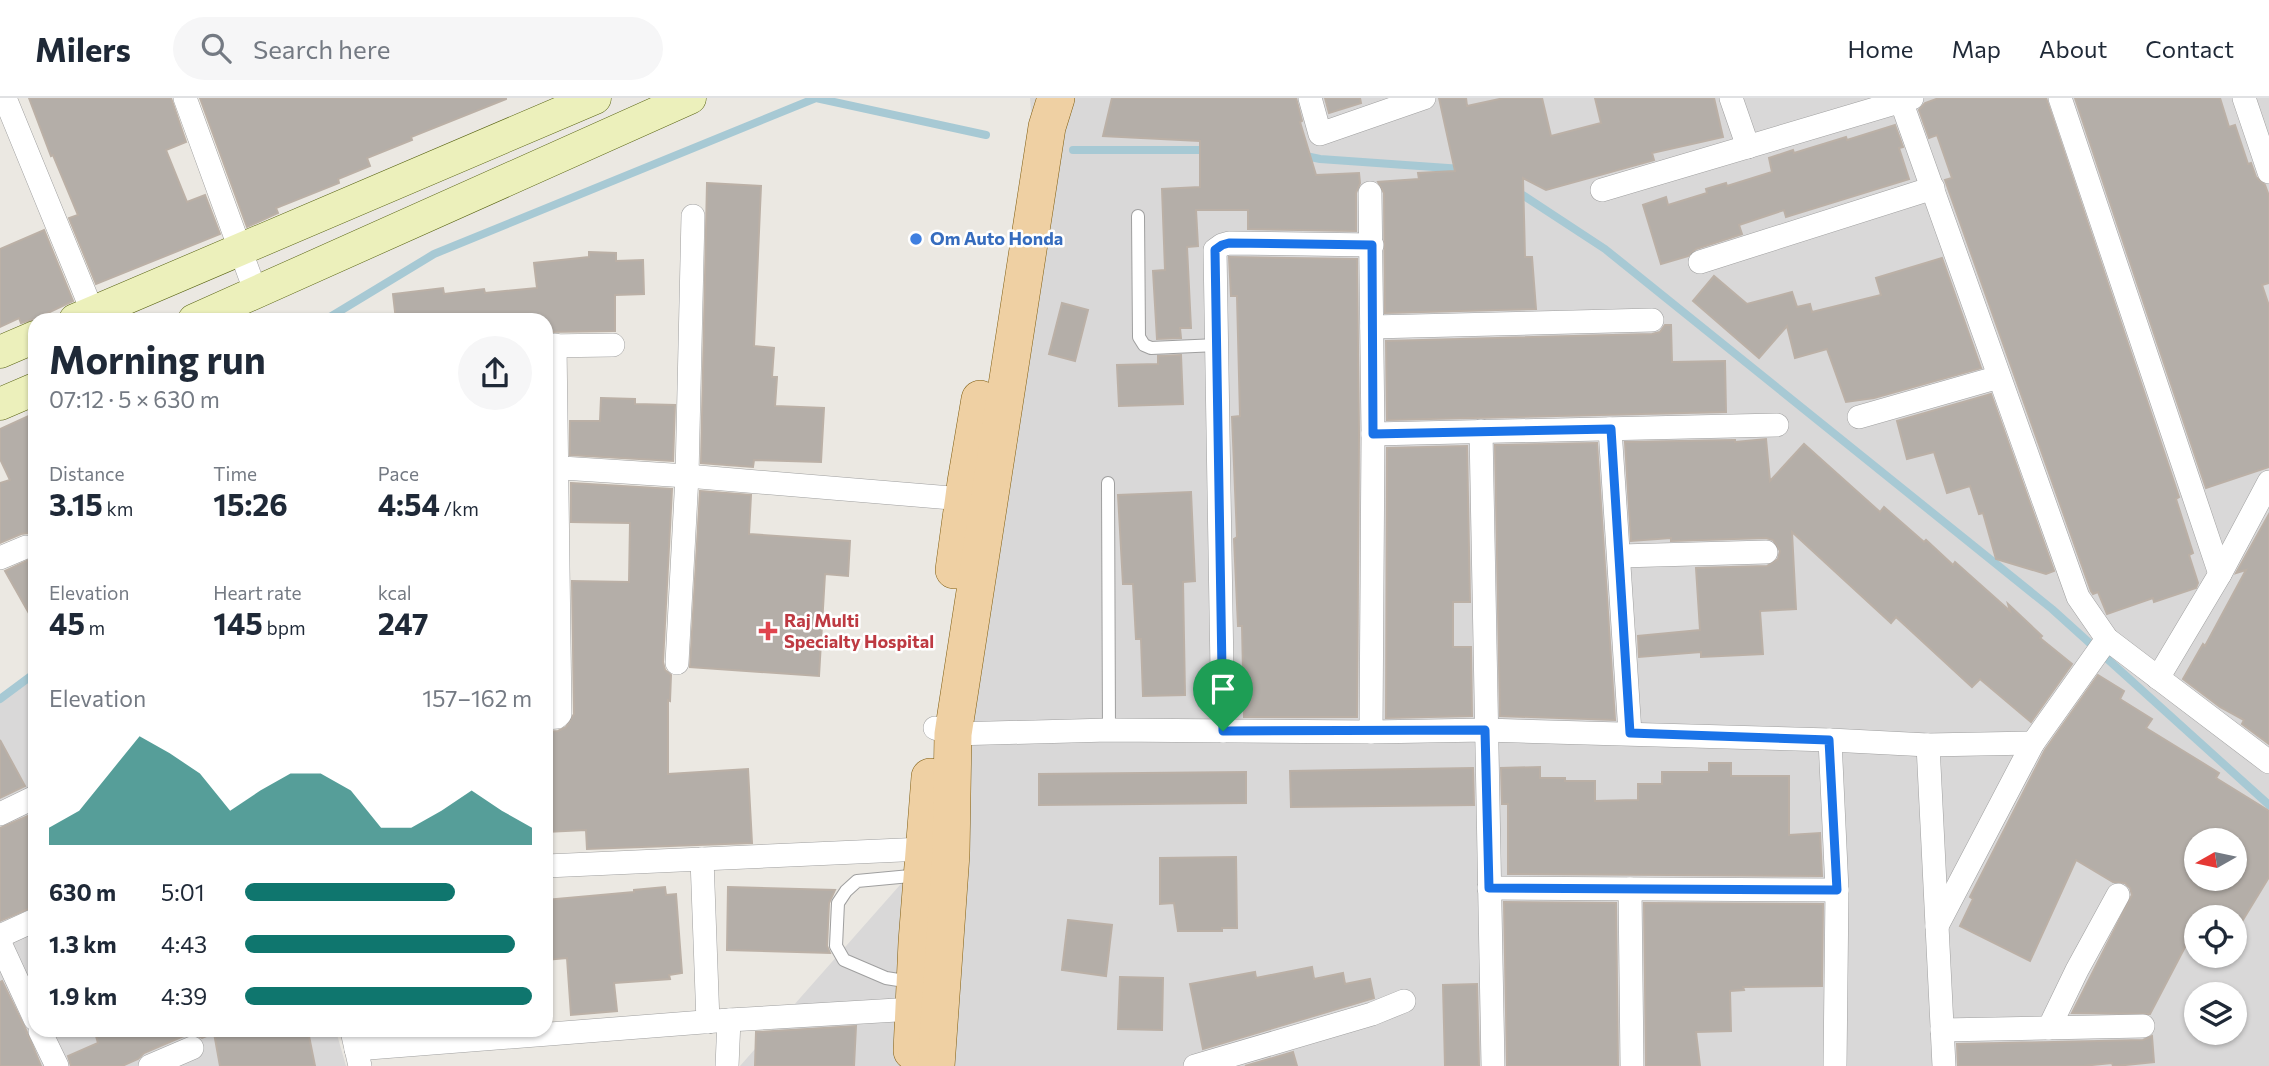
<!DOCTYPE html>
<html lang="en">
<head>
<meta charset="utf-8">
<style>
  body { margin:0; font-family:Commissioner,sans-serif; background:#f6f6f7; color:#1f2937; height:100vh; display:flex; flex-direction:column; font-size:26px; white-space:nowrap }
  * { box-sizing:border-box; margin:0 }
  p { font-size:23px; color:#747a83 }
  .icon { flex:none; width:38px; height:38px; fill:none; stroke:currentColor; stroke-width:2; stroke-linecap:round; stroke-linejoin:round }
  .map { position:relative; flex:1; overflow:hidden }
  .drawer { position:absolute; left:28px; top:215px; width:525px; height:724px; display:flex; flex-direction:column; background:#fff; border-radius:21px; box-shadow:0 2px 5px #0004 }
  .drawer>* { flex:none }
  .needle { width:46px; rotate:261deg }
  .buttons { position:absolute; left:2184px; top:730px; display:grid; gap:14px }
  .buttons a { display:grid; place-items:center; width:63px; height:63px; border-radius:50%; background:#fff; box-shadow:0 2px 5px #0004; font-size:35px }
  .pin { position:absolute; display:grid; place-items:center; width:60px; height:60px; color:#fff; margin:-72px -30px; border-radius:50% 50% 50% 0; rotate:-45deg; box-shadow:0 0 7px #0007 }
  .pin .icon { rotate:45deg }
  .round { display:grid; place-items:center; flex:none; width:74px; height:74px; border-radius:37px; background:#f6f6f7 }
  .overview { display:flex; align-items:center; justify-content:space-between; height:119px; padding:0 21px }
  h1 { font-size:38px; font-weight:700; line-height:52px }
  .figures { display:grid; grid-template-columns:repeat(3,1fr); gap:10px; height:119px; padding:7px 21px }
  .figures div { display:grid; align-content:center }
  .figures b { font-size:30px; font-weight:700 }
  .figures small { font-size:19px; font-weight:400 }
  .figures p { font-size:19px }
  .chart { height:196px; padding:14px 21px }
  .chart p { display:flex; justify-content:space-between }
  .chart svg { width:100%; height:126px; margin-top:7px; fill:#0f766e; opacity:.7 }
  ul { padding:0 21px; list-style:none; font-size:23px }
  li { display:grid; grid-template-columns:112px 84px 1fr; align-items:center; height:52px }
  li i { height:18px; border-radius:9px; background:#0f766e }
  header { display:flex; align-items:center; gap:42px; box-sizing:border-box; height:98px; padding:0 35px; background:#fff; border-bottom:2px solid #e0e1e3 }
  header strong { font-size:33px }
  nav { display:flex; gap:38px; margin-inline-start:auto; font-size:24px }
  .search { width:490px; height:63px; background:#f6f6f7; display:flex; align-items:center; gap:18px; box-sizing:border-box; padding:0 24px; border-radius:38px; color:#747a83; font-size:26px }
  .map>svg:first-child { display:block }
  .residential { fill:#d9d8d8; fill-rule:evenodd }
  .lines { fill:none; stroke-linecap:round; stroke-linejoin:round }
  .stream { stroke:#a7c9d4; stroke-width:8 }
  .building { fill:#b4aea8; stroke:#bbb0a6; stroke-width:2; fill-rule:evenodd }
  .lane-casing { stroke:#9f9f9f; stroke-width:14 }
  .street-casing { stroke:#9f9f9f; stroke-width:24 }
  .secondary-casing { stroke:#586312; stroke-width:33 }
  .primary-casing { stroke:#805e12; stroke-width:38 }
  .lane { stroke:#fff; stroke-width:12 }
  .street { stroke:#fff; stroke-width:23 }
  .secondary { stroke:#ecf0bb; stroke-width:32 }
  .primary { stroke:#efd0a3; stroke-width:37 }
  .route-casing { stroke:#fff; stroke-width:14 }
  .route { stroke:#1a73e8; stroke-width:9 }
  .shop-dot { fill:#3f7fe0; stroke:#fff; stroke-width:2.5 }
  .health-dot { fill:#e0444e; stroke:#fff; stroke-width:2.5 }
  .labels { text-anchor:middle; stroke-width:5; stroke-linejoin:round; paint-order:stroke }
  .shop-label { font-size:18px; font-weight:bold; fill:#366cbe; stroke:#fff; text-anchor:start }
  .health-label { font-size:18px; font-weight:bold; fill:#be3a42; stroke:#fff; text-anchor:start }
</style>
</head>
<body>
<header>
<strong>Milers</strong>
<div class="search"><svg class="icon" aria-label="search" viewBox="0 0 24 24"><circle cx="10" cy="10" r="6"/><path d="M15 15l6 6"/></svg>Search here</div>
<nav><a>Home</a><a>Map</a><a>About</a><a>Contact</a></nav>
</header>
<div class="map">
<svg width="2269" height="968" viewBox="0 0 2269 968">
  <rect width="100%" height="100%" fill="#ebe8e2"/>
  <g class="residential">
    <path d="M 1030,0 L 2269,0 L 2269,968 L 740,968 L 930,753 L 932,671 L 1032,25 ZM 2196,742 L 2235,742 L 2235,780 L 2196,780 ZM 2196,819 L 2235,819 L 2235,858 L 2196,858 ZM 2196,896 L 2235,896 L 2235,934 L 2196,934 Z"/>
    <path d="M 35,575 L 35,933 L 336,933 L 346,968 L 0,968 L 0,601 Z"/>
  </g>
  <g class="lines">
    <g class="stream">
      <path d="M 1073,52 L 1208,52"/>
      <path d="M 1301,57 L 1320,61 L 1462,71"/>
      <path d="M 1515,92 L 1605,151 L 2052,511 L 2269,707"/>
      <path d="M 330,222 L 330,219 L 434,156 L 816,0 L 986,37"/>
      <path d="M 0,601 L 35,575"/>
    </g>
  </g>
  <g class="building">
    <path d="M 29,0 L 171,0 L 186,44 L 166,52 L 187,104 L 205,97 L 220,136 L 96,186 L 69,120 L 78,117 L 53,57 L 51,58 Z"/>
    <path d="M 200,0 L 506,0 L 506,1 L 411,39 L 412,42 L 367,60 L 370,68 L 338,81 L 339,85 L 276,110 L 278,115 L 247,129 Z"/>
    <path d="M 1112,0 L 1296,0 L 1302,23 L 1300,24 L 1316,77 L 1359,75 L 1360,85 L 1356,95 L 1356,133 L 1248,131 L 1248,112 L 1196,112 L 1198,148 L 1187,149 L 1191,230 L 1180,230 L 1181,240 L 1157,241 L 1153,173 L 1165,172 L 1162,91 L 1200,89 L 1200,43 L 1103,38 Z"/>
    <path d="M 1325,0 L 1360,0 L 1361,5 L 1329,15 Z"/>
    <path d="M 1439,0 L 1466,0 L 1467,8 L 1504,0 L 1542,0 L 1551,38 L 1601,25 L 1595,0 L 1714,0 L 1723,39 L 1652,55 L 1654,62 L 1546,92 L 1523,80 L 1525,159 L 1532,159 L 1536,211 L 1385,215 L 1384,95 L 1378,84 L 1419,81 L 1418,75 L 1455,73 Z"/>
    <path d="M 1939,0 L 2046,0 L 2179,399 L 2176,401 L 2193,455 L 2189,457 L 2198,485 L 2196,490 L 2154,504 L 2153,500 L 2107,516 L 2098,494 L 2093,496 L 2091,493 L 1945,82 L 1952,80 L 1937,37 L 1929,40 L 1919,12 L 1925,5 Z"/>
    <path d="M 2075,0 L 2220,0 L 2229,29 L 2235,27 L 2248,66 L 2251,65 L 2256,79 L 2265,87 L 2269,98 L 2269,185 L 2262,187 L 2269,208 L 2269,369 L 2206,390 Z"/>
    <path d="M 1895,27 L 1903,49 L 1899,50 L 1909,81 L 1786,119 L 1784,112 L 1739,127 L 1742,136 L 1696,151 L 1688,158 L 1661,166 L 1643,107 L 1666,99 L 1668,107 L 1707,95 L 1706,91 L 1726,85 L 1727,88 L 1772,74 L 1769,60 L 1793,52 L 1794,55 L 1846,39 L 1847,42 Z"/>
    <path d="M 707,85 L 761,88 L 754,248 L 774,250 L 772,279 L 777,279 L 775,308 L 824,310 L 821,364 L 754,362 L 753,369 L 701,365 Z"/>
    <path d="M 44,132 L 73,203 L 35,221 L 21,225 L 19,220 L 0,229 L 0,151 Z"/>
    <path d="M 589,154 L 616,155 L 616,163 L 643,162 L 644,196 L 615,197 L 615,233 L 546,234 L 546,222 L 396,222 L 393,196 L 443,190 L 444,196 L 484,191 L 485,195 L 537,190 L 534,165 L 589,159 Z"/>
    <path d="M 1229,159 L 1357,161 L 1359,336 L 1357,619 L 1244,619 L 1242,528 L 1238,528 L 1234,441 L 1237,439 L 1232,319 L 1240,318 L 1237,198 L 1231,198 Z"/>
    <path d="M 1942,160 L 1981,270 L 1874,300 L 1846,304 L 1827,251 L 1795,260 L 1787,228 L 1759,260 L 1693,203 L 1714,178 L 1747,206 L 1792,194 L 1797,209 L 1810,206 L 1812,214 L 1881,197 L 1876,180 Z"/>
    <path d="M 1062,205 L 1088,212 L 1075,263 L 1049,256 Z"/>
    <path d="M 1665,227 L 1671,227 L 1672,264 L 1725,263 L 1726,314 L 1387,322 L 1386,243 L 1652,236 L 1660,234 Z"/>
    <path d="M 1181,257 L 1183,306 L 1119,308 L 1117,267 L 1158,266 L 1158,258 Z"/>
    <path d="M 1991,296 L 2054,473 L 2046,476 L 1996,461 L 1983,415 L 1979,416 L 1970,388 L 1947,395 L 1934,354 L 1907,361 L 1897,323 Z"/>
    <path d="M 601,300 L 635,301 L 635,306 L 675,307 L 673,363 L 570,357 L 570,323 L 600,323 Z"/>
    <path d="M 35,315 L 35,438 L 28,435 L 21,436 L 0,445 L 0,385 L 10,382 L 0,361 L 0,331 Z"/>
    <path d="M 1766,341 L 1770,383 L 1804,346 L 1880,414 L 1884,409 L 1924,444 L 1926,442 L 1953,467 L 1955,464 L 2010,513 L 2008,506 L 2042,538 L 2040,540 L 2072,566 L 2031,624 L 1980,581 L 1972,589 L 1896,519 L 1891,525 L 1792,434 L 1796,511 L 1760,513 L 1763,556 L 1701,559 L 1701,554 L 1639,559 L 1638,538 L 1700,532 L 1696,470 L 1767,468 L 1778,461 L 1780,453 L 1773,442 L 1766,440 L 1671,443 L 1671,440 L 1631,443 L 1625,344 L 1735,342 L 1735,344 Z"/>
    <path d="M 1597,345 L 1615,622 L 1500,618 L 1495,347 Z"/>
    <path d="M 1467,348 L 1470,504 L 1453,504 L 1453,549 L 1471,549 L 1472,618 L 1386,620 L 1387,350 Z"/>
    <path d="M 571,385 L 672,391 L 663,564 L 665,572 L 671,577 L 670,603 L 668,602 L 668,676 L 748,671 L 752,745 L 587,751 L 586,732 L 546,734 L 546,634 L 558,633 L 566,629 L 574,616 L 572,483 L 629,484 L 630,425 L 571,424 Z"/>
    <path d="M 700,393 L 751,397 L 749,436 L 850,443 L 848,478 L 825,476 L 819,578 L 690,569 Z"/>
    <path d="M 1191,394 L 1195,483 L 1183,484 L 1185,597 L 1143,598 L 1141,541 L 1136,541 L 1133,486 L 1123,486 L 1118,397 Z"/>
    <path d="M 2269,416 L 2269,646 L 2242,626 L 2244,622 L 2220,609 L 2183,581 L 2203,546 L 2205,548 L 2246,472 L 2236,475 Z"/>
    <path d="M 35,459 L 35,526 L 5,473 Z"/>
    <path d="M 2098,577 L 2124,593 L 2120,601 L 2152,621 L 2146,630 L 2219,675 L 2216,680 L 2269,713 L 2269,779 L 2235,835 L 2235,819 L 2196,819 L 2196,828 L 2150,916 L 2072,915 L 2132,797 L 2130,790 L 2125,785 L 2113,784 L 2076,762 L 2030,863 L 1960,828 L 1973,801 L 1970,799 L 2045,652 ZM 2196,742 L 2235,742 L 2235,780 L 2196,780 Z"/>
    <path d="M 0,642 L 25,688 L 0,700 Z"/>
    <path d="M 1709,665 L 1731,665 L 1731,678 L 1789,678 L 1789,737 L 1820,735 L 1822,778 L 1508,776 L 1508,706 L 1502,706 L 1501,670 L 1540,669 L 1540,680 L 1565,680 L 1565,683 L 1595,683 L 1595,703 L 1638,702 L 1638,686 L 1662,686 L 1662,674 L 1709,674 Z"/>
    <path d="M 1473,670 L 1474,707 L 1291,709 L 1290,673 Z"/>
    <path d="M 1246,674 L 1246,705 L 1039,707 L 1039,676 Z"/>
    <path d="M 30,717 L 35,728 L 35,808 L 0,823 L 0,730 Z"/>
    <path d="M 1236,759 L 1237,830 L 1222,830 L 1222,833 L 1178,833 L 1174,805 L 1160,806 L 1160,760 Z"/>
    <path d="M 665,789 L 666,797 L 676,796 L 682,875 L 669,877 L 670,881 L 614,885 L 617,913 L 571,917 L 567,860 L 546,862 L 546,802 L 634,794 L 634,792 Z"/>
    <path d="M 728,789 L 835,792 L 829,805 L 827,848 L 830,855 L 727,852 Z"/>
    <path d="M 1504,804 L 1616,805 L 1618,968 L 1507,968 Z"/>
    <path d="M 1644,805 L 1823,806 L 1822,888 L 1743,889 L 1744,892 L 1730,893 L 1731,933 L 1696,934 L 1700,968 L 1646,968 Z"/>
    <path d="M 1068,822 L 1112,827 L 1106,878 L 1062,872 Z"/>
    <path d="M 1312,869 L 1314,881 L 1343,875 L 1345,886 L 1370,881 L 1374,900 L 1203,951 L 1190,886 L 1255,874 L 1256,880 Z"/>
    <path d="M 1120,879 L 1163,880 L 1162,932 L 1118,931 Z"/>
    <path d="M 2,883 L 26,932 L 41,968 L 0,968 L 0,884 Z"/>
    <path d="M 1477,886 L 1479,968 L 1445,968 L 1443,887 Z"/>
    <path d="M 856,928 L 854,968 L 755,968 L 756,934 Z"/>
    <path d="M 109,933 L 308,933 L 315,968 L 220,968 L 214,935 L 202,940 L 194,936 L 186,937 L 144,955 L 138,961 L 122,968 L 71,968 L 68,958 L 98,945 L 96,938 Z"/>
    <path d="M 2152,938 L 2154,964 L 2116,968 L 2113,968 L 2112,965 L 2082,968 L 1958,968 L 1957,946 L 2143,942 Z"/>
    <path d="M 1293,954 L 1297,968 L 1245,968 Z"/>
  </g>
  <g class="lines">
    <defs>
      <g id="lane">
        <path d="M 1138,118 L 1139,239 L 1144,247 L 1151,250 L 1217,247"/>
        <path d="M 1108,385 L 1109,632"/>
        <path d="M 911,884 L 886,880 L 844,862 L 836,848 L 838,805 L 846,793 L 857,783 L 921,777"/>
      </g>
      <g id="street">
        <path d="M 5,0 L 93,215"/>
        <path d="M 185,0 L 256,195"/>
        <path d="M 1310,0 L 1320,36 L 1424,0"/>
        <path d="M 1731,0 L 1748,49"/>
        <path d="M 1900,0 L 2078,499 L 2107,541 L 2269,664"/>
        <path d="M 2060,0 L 2220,476"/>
        <path d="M 2244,0 L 2269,74"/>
        <path d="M 1602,92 L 1912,0"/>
        <path d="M 1370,95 L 1373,336 L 1371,634"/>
        <path d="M 1700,164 L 1933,90"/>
        <path d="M 1372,229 L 1652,222"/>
        <path d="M 546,248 L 613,247"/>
        <path d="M 1859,319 L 1999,279"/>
        <path d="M 1610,331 L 1630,635"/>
        <path d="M 1481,333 L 1493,968"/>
        <path d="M 1373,336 L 1777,327"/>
        <path d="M 546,369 L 687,378 L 963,401"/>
        <path d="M 1620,458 L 1766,454"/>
        <path d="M 0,460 L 26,449"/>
        <path d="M 677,565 L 687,378 L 693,118"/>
        <path d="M 2158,580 L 2220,476 L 2269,384"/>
        <path d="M 546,620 L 557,619 L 560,616 L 555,247"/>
        <path d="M 935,630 L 953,636 L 1109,632 L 1371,634 L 1485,632 L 1830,642 L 1928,647 L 2033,645"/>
        <path d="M 1223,633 L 1215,152 L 1222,147 L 1229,145 L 1372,147"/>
        <path d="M 1830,642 L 1837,792 L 1835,968"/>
        <path d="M 1928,647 L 1944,968"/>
        <path d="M 0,716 L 35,699"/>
        <path d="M 702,761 L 708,924"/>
        <path d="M 546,768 L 924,751"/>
        <path d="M 1489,790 L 1837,792"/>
        <path d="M 1630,791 L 1632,968"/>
        <path d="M 1937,828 L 2033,645 L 2107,541"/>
        <path d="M 0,838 L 35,822"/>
        <path d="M 0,845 L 35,921"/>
        <path d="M 2049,930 L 2077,872 L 2118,797"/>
        <path d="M 1942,932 L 2143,928"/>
        <path d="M 40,933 L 57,968"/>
        <path d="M 352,933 L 360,968"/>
        <path d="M 356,951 L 729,922 L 914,911"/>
        <path d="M 150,968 L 192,950"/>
        <path d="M 727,968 L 729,922"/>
        <path d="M 1195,968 L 1372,916 L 1404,903"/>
      </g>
      <g id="secondary">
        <path d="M 75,222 L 595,0"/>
        <path d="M 194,222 L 690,0"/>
        <path d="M 0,254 L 35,239"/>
        <path d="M 0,306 L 35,291"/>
      </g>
      <g id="primary">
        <path d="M 954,472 L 966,384 L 980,301"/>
        <path d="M 912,953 L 917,844 L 930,679"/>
        <path d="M 936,968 L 951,756 L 953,636 L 1047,29 L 1056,0"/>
      </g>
    </defs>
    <use href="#lane" class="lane-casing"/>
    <use href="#street" class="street-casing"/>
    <use href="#secondary" class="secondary-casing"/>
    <use href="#primary" class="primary-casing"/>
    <use href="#lane" class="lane"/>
    <use href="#street" class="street"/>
    <use href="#secondary" class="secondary"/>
    <use href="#primary" class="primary"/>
  </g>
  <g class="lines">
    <defs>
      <path id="route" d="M 1229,145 L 1372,147 L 1373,336 L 1611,331 L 1630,635 L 1829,642 L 1837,792 L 1489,790 L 1485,632 L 1223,633 L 1215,152 L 1222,147 Z"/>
    </defs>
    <use href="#route" class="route-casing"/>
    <use href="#route" class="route"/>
  </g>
  <circle class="shop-dot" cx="916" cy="141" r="7"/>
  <path class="health-dot" d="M764.5 522.5h7v7h7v7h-7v7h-7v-7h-7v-7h7z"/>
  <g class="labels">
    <g class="shop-label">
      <text x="930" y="147">Om Auto Honda</text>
    </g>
    <g class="health-label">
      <text x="784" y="529">Raj Multi<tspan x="784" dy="21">Specialty Hospital</tspan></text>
    </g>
  </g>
</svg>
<div class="buttons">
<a><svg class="needle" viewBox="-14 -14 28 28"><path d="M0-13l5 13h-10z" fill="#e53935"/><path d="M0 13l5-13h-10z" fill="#747a83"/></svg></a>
<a><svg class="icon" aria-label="locate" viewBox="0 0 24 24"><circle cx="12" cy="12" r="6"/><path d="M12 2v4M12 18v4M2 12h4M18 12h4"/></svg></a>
<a><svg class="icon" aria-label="layers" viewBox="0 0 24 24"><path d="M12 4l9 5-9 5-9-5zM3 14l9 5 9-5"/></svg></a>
</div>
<div class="pin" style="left:1223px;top:633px;background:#1e9e55"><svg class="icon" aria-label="arrive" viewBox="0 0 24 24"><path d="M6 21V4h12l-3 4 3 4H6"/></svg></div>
<section class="drawer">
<div class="overview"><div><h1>Morning run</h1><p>07:12 · 5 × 630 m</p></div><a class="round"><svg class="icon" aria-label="share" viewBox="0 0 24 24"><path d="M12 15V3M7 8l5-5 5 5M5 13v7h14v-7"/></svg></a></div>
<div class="figures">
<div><p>Distance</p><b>3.15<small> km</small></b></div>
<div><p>Time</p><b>15:26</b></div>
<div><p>Pace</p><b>4:54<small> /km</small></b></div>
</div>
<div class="figures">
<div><p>Elevation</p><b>45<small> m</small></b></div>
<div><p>Heart rate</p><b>145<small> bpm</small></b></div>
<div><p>kcal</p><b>247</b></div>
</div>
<div class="chart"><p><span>Elevation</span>157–162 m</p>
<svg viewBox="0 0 160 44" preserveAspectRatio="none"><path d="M0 44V38L10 32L20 19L30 6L40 12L50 19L60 32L70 25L80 19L90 19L100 25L110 38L120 38L130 32L140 25L150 32L160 38V44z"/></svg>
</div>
<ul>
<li><b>630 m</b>5:01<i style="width:73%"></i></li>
<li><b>1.3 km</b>4:43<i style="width:94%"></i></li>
<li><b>1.9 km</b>4:39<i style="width:100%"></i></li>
</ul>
</section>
</div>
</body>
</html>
